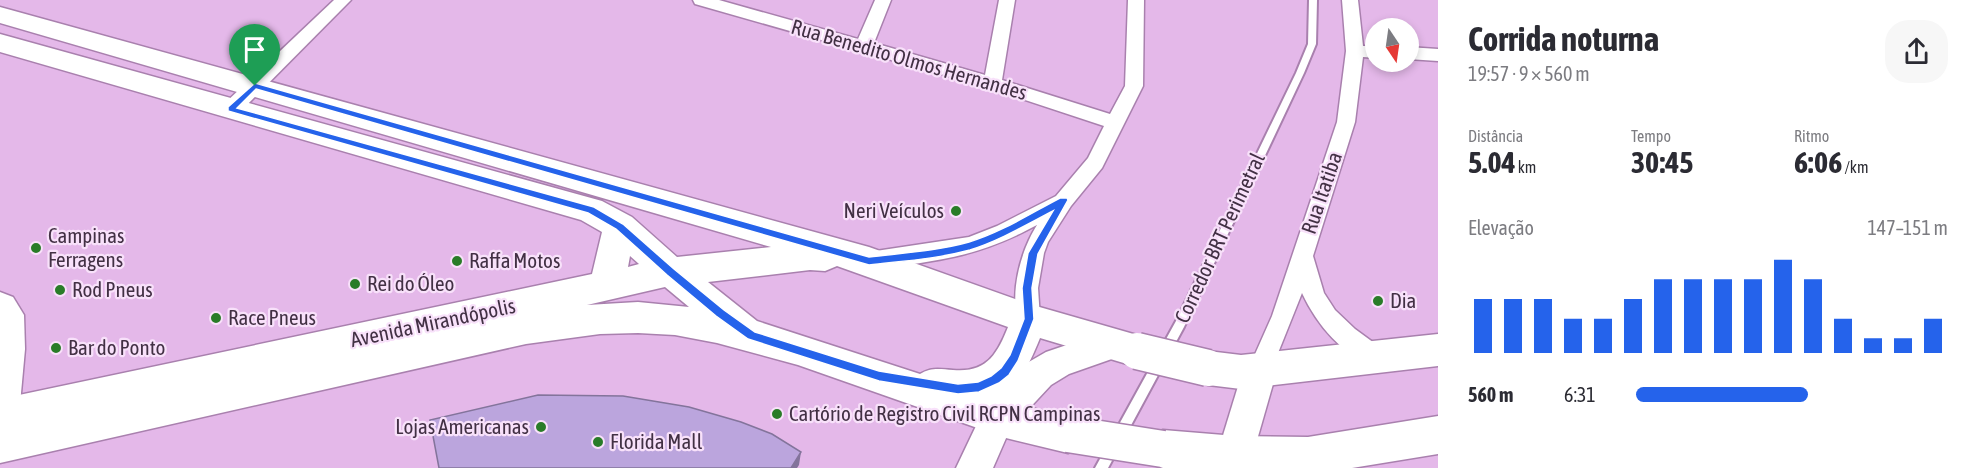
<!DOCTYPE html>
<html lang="pt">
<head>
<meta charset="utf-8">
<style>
  body { margin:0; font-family:"Asap Condensed",sans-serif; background:#f7f7f7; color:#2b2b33; height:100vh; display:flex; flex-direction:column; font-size:22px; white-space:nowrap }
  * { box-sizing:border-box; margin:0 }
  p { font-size:20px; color:#7c7c81 }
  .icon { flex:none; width:33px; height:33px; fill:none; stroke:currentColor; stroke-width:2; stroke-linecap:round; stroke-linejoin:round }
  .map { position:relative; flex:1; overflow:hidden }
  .details { display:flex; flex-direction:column; background:#fff; width:540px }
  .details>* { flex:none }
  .needle { width:39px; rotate:167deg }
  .fabs { position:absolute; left:1365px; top:18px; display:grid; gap:12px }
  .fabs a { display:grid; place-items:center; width:54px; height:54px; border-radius:50%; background:#fff; box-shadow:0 3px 9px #0003; font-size:30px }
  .pin { position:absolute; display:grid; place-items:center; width:51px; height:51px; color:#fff; margin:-62px -26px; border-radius:50% 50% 50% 0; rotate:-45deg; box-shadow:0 0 6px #0007 }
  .pin .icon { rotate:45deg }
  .round { display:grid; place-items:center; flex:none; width:63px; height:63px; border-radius:24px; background:#f7f7f7 }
  .overview { display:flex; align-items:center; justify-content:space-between; height:102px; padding:0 30px }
  h1 { font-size:33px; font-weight:700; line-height:45px }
  .figures { display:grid; grid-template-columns:repeat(3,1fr); gap:9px; height:102px; padding:6px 30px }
  .figures div { display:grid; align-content:center }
  .figures b { font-size:30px; font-weight:700 }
  .figures small { font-size:16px; font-weight:400 }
  .figures p { font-size:16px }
  .chart { height:168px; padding:12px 30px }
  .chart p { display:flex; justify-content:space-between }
  .chart svg { width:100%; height:108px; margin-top:6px; stroke:#2563eb; stroke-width:6 }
  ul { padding:0 30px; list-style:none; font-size:20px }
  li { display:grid; grid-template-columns:96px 72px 1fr; align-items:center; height:45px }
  li i { height:15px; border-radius:8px; background:#2563eb }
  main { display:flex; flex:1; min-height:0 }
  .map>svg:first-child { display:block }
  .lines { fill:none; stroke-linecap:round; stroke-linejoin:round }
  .lane-casing { stroke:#a980ae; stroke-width:4 }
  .street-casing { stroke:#a980ae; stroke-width:3 }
  .secondary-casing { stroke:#a980ae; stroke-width:3 }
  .primary-casing { stroke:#a980ae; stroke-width:3 }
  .lane { fill:#fff; fill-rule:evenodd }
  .street { fill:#fff; fill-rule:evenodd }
  .secondary { fill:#fff; fill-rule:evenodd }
  .primary { fill:#fff; fill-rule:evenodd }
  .primary-bridge-casing { stroke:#a980ae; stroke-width:39; stroke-linecap:butt }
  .primary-bridge { stroke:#fff; stroke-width:36 }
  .shaded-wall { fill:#83749b }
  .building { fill:#bba5dd; stroke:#83749b; stroke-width:1.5 }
  .route { fill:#2563eb; stroke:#fff; stroke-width:1.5; fill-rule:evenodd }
  .poi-dot { fill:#297c28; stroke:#f8e1fa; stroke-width:2 }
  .labels { text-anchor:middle; stroke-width:4.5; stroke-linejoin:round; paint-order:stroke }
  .street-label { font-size:21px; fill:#423044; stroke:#f8e1fa }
  .poi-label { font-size:21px; fill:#423044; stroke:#f8e1fa; text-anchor:start }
</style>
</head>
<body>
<main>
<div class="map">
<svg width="1438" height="468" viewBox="0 0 1438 468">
  <rect width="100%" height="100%" fill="#e4b8e9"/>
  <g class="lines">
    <defs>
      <path id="lane" d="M 1309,0 L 1317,0 L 1316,44 L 1304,73 L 1184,327 L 1108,468 L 1095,468 L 1176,321 L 1296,73 L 1308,44 Z"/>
      <g id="street">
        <path d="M 334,0 L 351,0 L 238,114 L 231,116 L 224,114 L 222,109 L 224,104 Z"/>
        <path d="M 693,0 L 719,0 L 858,39 L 875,0 L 891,0 L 874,43 L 985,75 L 999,0 L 1015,0 L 1002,80 L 1110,114 L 1125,86 L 1128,0 L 1144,0 L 1143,86 L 1102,168 L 1071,206 L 1048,242 L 1044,253 L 1038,288 L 1040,319 L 1037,326 L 1029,329 L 1021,326 C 1007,298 1021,250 1037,225 C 976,258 936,261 869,270 L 861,267 L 858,261 L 861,255 L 869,252 L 969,237 L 997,226 L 1056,196 L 1088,158 L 1104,126 L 986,87 L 695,4 Z"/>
        <path d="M 1342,0 L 1358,0 L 1363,46 L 1376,46 L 1376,58 L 1363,57 L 1355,122 L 1313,256 L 1324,293 L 1335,310 L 1355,329 L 1385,351 L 1389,358 L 1385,365 L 1377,368 C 1343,356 1317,325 1302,293 L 1268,378 L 1260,381 L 1252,378 L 1248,370 L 1272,316 L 1337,122 L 1346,51 Z"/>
        <path d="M 1408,47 L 1438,49 L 1438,61 L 1408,59 Z"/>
        <path d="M 0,292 L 13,297 L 24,315 L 25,349 L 19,415 L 9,443 L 0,447 Z"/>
      </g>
      <g id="secondary">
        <path d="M 1114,329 L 1126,334 L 1131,344 L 1126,354 L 1069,374 L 1051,385 L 1010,429 L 993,468 L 956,468 L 986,405 L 1027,363 L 1046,352 Z"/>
        <path d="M 1260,355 L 1272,359 L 1277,370 L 1249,468 L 1213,468 L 1243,370 L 1248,359 Z"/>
      </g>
      <g id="primary">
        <path d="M 0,7 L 869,247 L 1029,304 L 1137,335 L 1150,339 L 1155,351 L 1150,363 L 1137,367 L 1040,338 C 1030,362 1020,388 994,398 L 1082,421 L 1088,434 L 1082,447 L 1068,453 L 1006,438 L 798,365 L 717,343 L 675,335 L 638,333 L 600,334 L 526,344 L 0,463 L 0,399 L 592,274 L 602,232 L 581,220 L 0,52 L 0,34 L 602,201 L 632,217 L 677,257 L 771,247 L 0,23 ZM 630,256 L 639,264 L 628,267 ZM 837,266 L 1008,327 C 997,355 986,373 953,370 C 940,369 931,367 920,374 L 757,321 L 708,282 L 810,270 L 825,271 ZM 665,287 L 689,307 L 638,302 L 587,305 Z"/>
        <path d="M 1438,334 L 1438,366 L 1241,389 L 1208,385 L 1195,380 L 1189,368 L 1195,356 L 1208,351 L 1241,355 Z"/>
        <path d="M 1438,416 L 1438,454 L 1352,468 L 1163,468 L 1149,463 L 1143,449 L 1149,435 L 1163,430 L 1236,436 L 1308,437 Z"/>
      </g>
    </defs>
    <use href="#lane" class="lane-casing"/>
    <use href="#street" class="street-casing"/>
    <use href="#secondary" class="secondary-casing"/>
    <use href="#primary" class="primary-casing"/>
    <use href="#lane" class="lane"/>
    <use href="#street" class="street"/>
    <use href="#secondary" class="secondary"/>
    <use href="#primary" class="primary"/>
    <defs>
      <g id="primary-bridge">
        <path d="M 1137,351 L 1208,368"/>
        <path d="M 1068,434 L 1163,449"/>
      </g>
    </defs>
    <use href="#primary-bridge" class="primary-bridge-casing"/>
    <use href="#primary-bridge" class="primary-bridge"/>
  </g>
  <path class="shaded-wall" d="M 801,452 L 799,465 L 797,468 L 791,468 Z"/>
  <path class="building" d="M 538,395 L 623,396 L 689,407 L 741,422 L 772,434 L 801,452 L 791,468 L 439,468 L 430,420 Z"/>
  <path class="route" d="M 255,83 L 869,257 C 902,253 937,251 969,242 C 1002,232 1031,213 1060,198 L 1067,198 L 1068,200 L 1038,254 L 1032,288 L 1034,319 L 1018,361 L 1009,375 L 999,383 L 979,392 L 958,394 L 879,381 L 748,339 L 716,316 L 667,275 L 616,229 L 588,213 L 228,111 L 228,107 ZM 256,89 L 869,265 C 903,261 937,259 970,250 C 999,241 1026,225 1053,211 L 1028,253 L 1022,288 L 1024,319 L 1010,355 L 1001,368 L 991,376 L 978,382 L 958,384 L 879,371 L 755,332 L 724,310 L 674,269 L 623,224 L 594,207 L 237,108 Z"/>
  <g class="poi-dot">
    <circle cx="956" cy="211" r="6"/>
    <circle cx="36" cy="248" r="6"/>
    <circle cx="457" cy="261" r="6"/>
    <circle cx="355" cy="284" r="6"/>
    <circle cx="60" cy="290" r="6"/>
    <circle cx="1378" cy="301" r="6"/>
    <circle cx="216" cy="318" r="6"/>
    <circle cx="56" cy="348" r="6"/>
    <circle cx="777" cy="414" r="6"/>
    <circle cx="541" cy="427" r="6"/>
    <circle cx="598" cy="442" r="6"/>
  </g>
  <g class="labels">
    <g class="street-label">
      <text transform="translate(909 60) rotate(16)" y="7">Rua Benedito Olmos Hernandes</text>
      <text transform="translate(1322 193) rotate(-71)" y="7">Rua Itatiba</text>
      <text transform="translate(1220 238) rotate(-65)" y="7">Corredor BRT Perimetral</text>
      <text transform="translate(433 323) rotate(-12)" y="7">Avenida Mirandópolis</text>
    </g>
    <g class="poi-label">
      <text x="944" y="218" text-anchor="end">Neri Veículos</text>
      <text x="48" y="243">Campinas<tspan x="48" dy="24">Ferragens</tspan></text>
      <text x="469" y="268">Raffa Motos</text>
      <text x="367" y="291">Rei do Óleo</text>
      <text x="72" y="297">Rod Pneus</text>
      <text x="1390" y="308">Dia</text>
      <text x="228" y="325">Race Pneus</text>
      <text x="68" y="355">Bar do Ponto</text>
      <text x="789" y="421">Cartório de Registro Civil RCPN Campinas</text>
      <text x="529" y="434" text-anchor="end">Lojas Americanas</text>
      <text x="610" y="449">Florida Mall</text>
    </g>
  </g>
</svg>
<div class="fabs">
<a><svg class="needle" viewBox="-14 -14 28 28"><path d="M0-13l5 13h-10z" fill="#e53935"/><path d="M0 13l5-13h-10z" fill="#7c7c81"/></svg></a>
</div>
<div class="pin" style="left:255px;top:86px;background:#1e9e55"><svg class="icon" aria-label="arrive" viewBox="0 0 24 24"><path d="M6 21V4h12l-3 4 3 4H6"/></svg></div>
</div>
<section class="details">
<div class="overview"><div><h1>Corrida noturna</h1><p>19:57 · 9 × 560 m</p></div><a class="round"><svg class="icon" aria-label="share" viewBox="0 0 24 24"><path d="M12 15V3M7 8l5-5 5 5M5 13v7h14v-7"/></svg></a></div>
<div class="figures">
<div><p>Distância</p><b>5.04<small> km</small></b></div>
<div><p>Tempo</p><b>30:45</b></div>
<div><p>Ritmo</p><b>6:06<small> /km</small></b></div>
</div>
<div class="chart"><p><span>Elevação</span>147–151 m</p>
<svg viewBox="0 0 160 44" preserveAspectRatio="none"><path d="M5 44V22M15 44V22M25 44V22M35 44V30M45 44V30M55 44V22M65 44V14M75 44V14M85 44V14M95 44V14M105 44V6M115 44V14M125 44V30M135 44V38M145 44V38M155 44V30"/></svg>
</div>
<ul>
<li><b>560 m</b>6:31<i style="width:55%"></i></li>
</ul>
</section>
</main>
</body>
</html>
